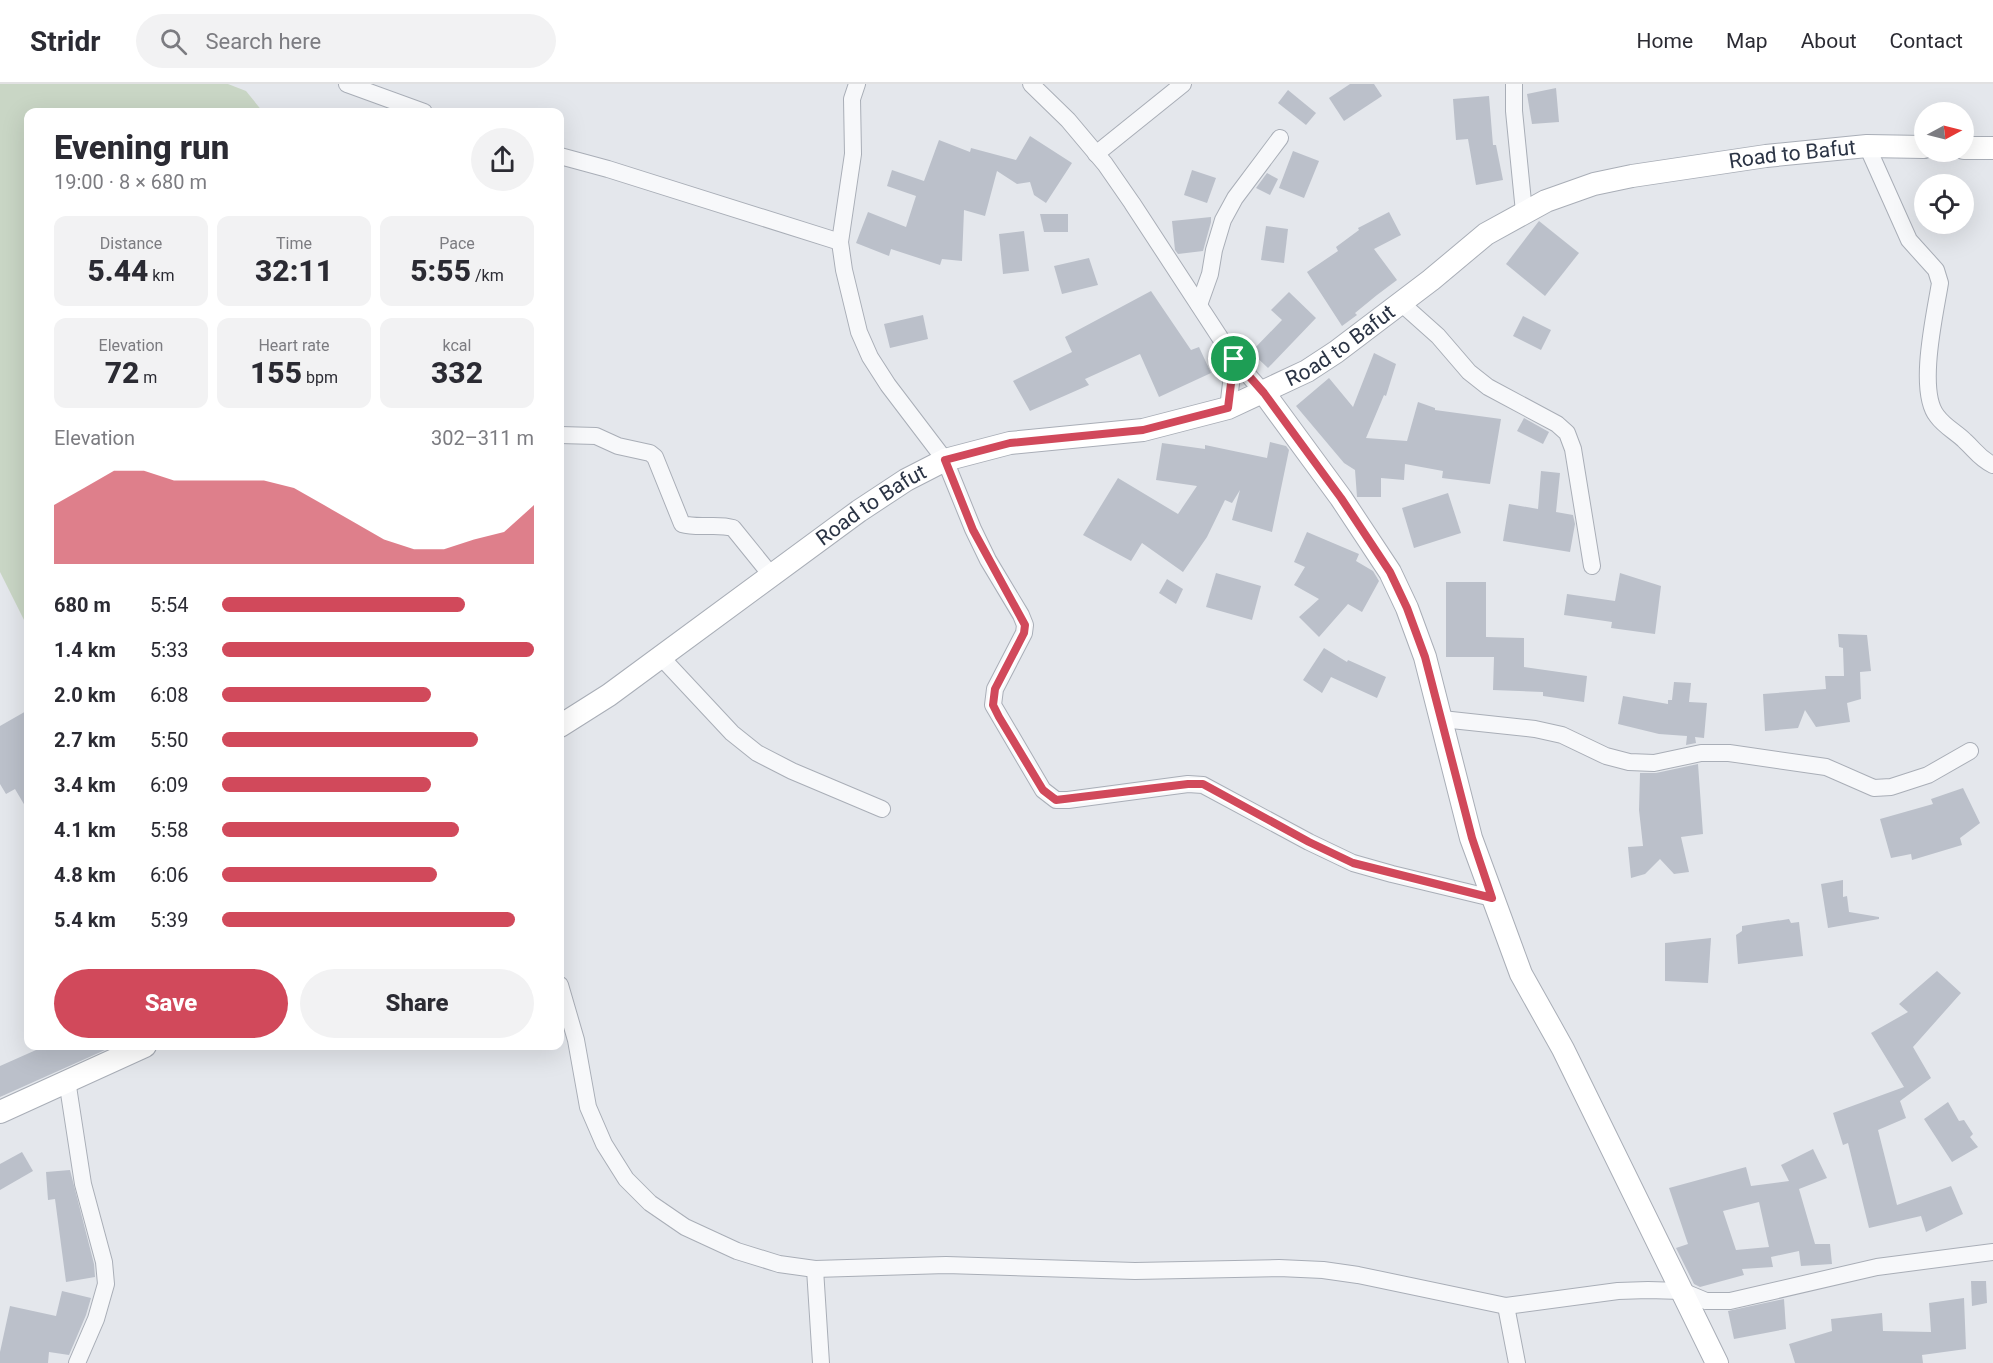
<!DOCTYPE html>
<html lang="en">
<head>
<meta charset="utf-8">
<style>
  body { margin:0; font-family:Roboto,sans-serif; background:#f2f2f3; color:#2b2b33; height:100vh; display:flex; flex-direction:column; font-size:22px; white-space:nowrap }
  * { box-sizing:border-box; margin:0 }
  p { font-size:20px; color:#7c7c81 }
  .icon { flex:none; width:33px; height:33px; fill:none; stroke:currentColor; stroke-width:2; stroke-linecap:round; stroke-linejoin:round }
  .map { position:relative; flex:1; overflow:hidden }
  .panel { position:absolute; left:24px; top:24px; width:540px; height:942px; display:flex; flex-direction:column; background:#fff; border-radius:12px; box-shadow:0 6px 24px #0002 }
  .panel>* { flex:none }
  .needle { width:39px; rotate:83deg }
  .tools { position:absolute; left:1914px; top:18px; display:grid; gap:12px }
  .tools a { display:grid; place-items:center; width:60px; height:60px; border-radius:50%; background:#fff; box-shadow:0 6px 24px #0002; font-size:30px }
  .pin { position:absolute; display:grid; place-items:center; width:51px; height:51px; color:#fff; margin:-26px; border:3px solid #fff; border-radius:50%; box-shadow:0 2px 6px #0007 }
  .round { display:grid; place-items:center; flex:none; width:63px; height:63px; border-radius:32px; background:#f2f2f3 }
  .head { display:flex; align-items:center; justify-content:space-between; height:102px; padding:0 30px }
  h1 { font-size:33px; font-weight:800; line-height:45px }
  .figures { display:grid; grid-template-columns:repeat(3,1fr); gap:9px; height:102px; padding:6px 30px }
  .figures div { display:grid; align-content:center; border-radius:12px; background:#f2f2f3; text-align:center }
  .figures b { font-size:30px; font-weight:800 }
  .figures small { font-size:16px; font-weight:400 }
  .figures p { font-size:16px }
  .chart { height:168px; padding:12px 30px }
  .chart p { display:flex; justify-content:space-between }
  .chart svg { width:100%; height:108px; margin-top:6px; fill:#d1495b; opacity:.7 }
  .button { display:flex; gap:12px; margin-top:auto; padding:12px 30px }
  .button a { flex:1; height:69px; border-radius:36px; background:#d1495b; color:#fff; font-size:24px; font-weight:800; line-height:69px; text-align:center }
  .button a+a { background:#f2f2f3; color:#2b2b33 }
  ul { padding:0 30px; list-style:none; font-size:20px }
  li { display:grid; grid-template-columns:96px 72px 1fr; align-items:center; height:45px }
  li i { height:15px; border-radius:8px; background:#d1495b }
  header { display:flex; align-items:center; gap:36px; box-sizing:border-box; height:84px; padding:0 30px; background:#fff; border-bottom:2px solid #e1e1e2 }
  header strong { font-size:28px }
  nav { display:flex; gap:33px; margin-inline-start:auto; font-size:21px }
  .search { width:420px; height:54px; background:#f2f2f3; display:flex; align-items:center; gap:15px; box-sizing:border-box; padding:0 21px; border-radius:33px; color:#7c7c81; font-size:22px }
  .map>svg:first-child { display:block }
  .green { fill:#c9d6c5 }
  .building { fill:#bbc0ca; fill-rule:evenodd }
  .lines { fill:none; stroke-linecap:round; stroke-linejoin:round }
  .street-casing { stroke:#a9aeb7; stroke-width:18 }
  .secondary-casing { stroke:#a9aeb7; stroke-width:24 }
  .street { stroke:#f7f8fa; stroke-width:16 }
  .secondary { stroke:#fff; stroke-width:22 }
  .route-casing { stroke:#fff; stroke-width:12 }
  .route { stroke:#d1495b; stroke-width:8 }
  .labels { text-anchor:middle; stroke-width:4.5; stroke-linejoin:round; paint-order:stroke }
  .street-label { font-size:21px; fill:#2b3445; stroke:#f4f6f9 }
</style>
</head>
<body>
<header>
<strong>Stridr</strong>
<div class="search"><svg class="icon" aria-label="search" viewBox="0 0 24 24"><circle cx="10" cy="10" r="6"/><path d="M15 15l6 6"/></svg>Search here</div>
<nav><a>Home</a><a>Map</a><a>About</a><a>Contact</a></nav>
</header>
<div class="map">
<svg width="1993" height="1279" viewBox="0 0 1993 1279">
  <rect width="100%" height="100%" fill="#e4e7ec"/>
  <path class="green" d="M 0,0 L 228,0 L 246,7 L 263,28 L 28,28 L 28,544 L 0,488 Z"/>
  <g class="building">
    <path d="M 1350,0 L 1374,0 L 1382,12 L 1344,37 L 1329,14 Z"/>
    <path d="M 1556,4 L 1559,38 L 1532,40 L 1527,10 Z"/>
    <path d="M 1288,6 L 1316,29 L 1306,41 L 1278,19 Z"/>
    <path d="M 1489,12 L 1493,61 L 1496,61 L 1503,96 L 1476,101 L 1468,55 L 1456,56 L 1453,15 Z"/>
    <path d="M 1030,52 L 1072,79 L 1046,119 L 1034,111 L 1030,98 L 1017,100 L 997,87 L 985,132 L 964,126 L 962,177 L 942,175 L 940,181 L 891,165 L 889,172 L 856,159 L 868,128 L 906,143 L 916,112 L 887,102 L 892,86 L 924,97 L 939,56 L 970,68 L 971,64 L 1016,76 Z"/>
    <path d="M 1293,67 L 1319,77 L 1304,114 L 1279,104 Z"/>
    <path d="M 1192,86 L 1216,94 L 1207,119 L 1184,111 Z"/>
    <path d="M 1267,89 L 1278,95 L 1270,111 L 1256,104 Z"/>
    <path d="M 1389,128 L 1401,151 L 1374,165 L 1397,196 L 1377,211 L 1355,229 L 1357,231 L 1342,242 L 1307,188 L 1338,167 L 1336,163 L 1359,146 L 1358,144 Z"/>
    <path d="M 1040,130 L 1068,130 L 1068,148 L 1044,148 Z"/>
    <path d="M 1211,133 L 1211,138 L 1203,167 L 1178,170 L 1175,166 L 1172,137 Z"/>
    <path d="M 1539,137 L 1579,169 L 1545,212 L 1506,180 Z"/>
    <path d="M 1266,142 L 1288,145 L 1284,179 L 1261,176 Z"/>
    <path d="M 1024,147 L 1029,187 L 1003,190 L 999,150 Z"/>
    <path d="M 1089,174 L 1098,201 L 1062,210 L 1054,182 Z"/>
    <path d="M 1151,207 L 1191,266 L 1199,263 L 1211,289 L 1159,313 L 1140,270 L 1085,295 L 1089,301 L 1030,327 L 1013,297 L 1072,268 L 1065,253 Z"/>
    <path d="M 1289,208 L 1316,234 L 1268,284 L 1251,268 L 1282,236 L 1271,226 Z"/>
    <path d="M 923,231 L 928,255 L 890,264 L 884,240 Z"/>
    <path d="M 1523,232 L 1551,246 L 1541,266 L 1513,252 Z"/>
    <path d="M 1374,269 L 1396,280 L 1386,312 L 1384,311 L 1366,354 L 1407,357 L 1418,318 L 1435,324 L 1435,326 L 1501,335 L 1490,400 L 1442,394 L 1443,387 L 1405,380 L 1404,396 L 1381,394 L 1381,413 L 1357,413 L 1355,386 L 1344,379 L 1296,322 L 1329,294 L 1353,323 Z"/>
    <path d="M 1524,334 L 1549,348 L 1543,360 L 1517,347 Z"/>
    <path d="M 1270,358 L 1286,362 L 1289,366 L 1272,448 L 1232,436 L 1240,406 L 1232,419 L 1225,416 L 1207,453 L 1183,488 L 1142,459 L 1131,477 L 1083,451 L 1118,394 L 1178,430 L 1197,402 L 1156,396 L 1162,359 L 1205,365 L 1205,361 L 1267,374 Z"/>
    <path d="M 1541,387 L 1560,389 L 1556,428 L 1573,431 L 1575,440 L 1570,468 L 1503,457 L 1509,420 L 1538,425 Z"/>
    <path d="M 1448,409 L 1461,449 L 1414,464 L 1402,424 Z"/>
    <path d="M 1307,448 L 1359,470 L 1356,477 L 1373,487 L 1379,497 L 1362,528 L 1348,520 L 1319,553 L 1299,533 L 1319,515 L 1294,501 L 1305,483 L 1294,478 Z"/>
    <path d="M 1216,489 L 1261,502 L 1252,536 L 1206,523 Z"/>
    <path d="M 1620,489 L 1661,502 L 1655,550 L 1611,544 L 1612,538 L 1564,531 L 1567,510 L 1615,517 Z"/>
    <path d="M 1167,495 L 1183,505 L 1176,520 L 1159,509 Z"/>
    <path d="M 1446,498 L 1486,498 L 1486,553 L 1524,554 L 1524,583 L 1587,592 L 1584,618 L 1543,612 L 1543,608 L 1493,606 L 1494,573 L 1446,573 Z"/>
    <path d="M 1838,550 L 1867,551 L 1871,587 L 1860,588 L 1861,615 L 1847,619 L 1850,638 L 1816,643 L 1805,626 L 1798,644 L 1765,647 L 1763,610 L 1826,605 L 1825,592 L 1844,592 L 1843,564 L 1839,563 Z"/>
    <path d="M 1324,564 L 1347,578 L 1348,576 L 1386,593 L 1377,614 L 1331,593 L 1322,609 L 1303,596 Z"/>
    <path d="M 1674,598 L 1691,599 L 1689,618 L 1707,619 L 1704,654 L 1695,653 L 1696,659 L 1686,661 L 1687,652 L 1659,650 L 1618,640 L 1623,612 L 1668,620 L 1668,616 L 1672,616 Z"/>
    <path d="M 28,626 L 28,727 L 15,705 L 6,710 L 0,700 L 0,642 Z"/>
    <path d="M 1698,680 L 1703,750 L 1681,753 L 1689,788 L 1674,790 L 1660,775 L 1645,790 L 1631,794 L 1628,763 L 1643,762 L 1639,726 L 1640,689 L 1656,689 Z"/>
    <path d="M 1963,704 L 1980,739 L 1960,754 L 1962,761 L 1912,776 L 1911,770 L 1891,774 L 1880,735 L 1933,720 L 1931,715 Z"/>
    <path d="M 1843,796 L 1843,813 L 1847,812 L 1849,828 L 1879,833 L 1879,835 L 1828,844 L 1821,800 Z"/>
    <path d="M 1789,835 L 1791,839 L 1799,838 L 1803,872 L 1738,880 L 1736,851 L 1742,847 L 1742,842 Z"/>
    <path d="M 1711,854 L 1708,899 L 1665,897 L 1665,859 Z"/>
    <path d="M 1937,887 L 1961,909 L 1913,963 L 1931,994 L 1900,1017 L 1906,1034 L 1878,1046 L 1897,1121 L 1951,1102 L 1963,1130 L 1926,1148 L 1921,1132 L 1869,1144 L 1848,1059 L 1843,1061 L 1833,1029 L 1904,1003 L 1871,949 L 1908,928 L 1899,920 Z"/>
    <path d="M 45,962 L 114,962 L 0,1013 L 0,982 Z"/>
    <path d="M 1948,1018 L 1959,1037 L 1964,1036 L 1973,1050 L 1970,1053 L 1978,1063 L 1952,1078 L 1924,1035 Z"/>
    <path d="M 1813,1065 L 1827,1094 L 1799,1105 L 1815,1160 L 1830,1160 L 1832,1180 L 1801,1182 L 1799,1167 L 1771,1173 L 1773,1183 L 1742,1185 L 1744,1191 L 1700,1203 L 1694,1200 L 1676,1164 L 1688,1160 L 1669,1104 L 1746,1083 L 1751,1102 L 1789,1097 L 1781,1081 ZM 1759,1118 L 1769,1163 L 1736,1166 L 1723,1127 Z"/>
    <path d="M 22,1068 L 33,1087 L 0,1106 L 0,1080 Z"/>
    <path d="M 70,1086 L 94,1180 L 95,1193 L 66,1198 L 55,1115 L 48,1116 L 46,1088 Z"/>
    <path d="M 1971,1197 L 1986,1197 L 1987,1219 L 1972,1222 Z"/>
    <path d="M 62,1207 L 91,1214 L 86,1231 L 69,1271 L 49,1268 L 48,1279 L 0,1279 L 0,1268 L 10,1222 L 56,1232 Z"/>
    <path d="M 1964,1214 L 1966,1265 L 1922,1271 L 1923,1279 L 1795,1279 L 1789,1260 L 1832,1247 L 1831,1235 L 1882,1229 L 1883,1247 L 1931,1248 L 1929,1219 Z"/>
    <path d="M 1784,1215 L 1786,1245 L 1734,1255 L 1728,1227 Z"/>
  </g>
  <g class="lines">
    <defs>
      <g id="street">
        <path d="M 347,0 L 424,28"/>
        <path d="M 857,0 L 852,15 L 853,70 L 840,158 L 844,186 L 859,248 L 870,273 L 888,301 L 945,376 L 973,445 L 988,476 L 1021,531 L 1025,541 L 1024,549 L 995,605 L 993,621 L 1043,706 L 1056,716 L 1068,716 L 1188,700 L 1203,701 L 1309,758 L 1353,779 L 1392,790 L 1492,814"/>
        <path d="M 1031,0 L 1068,36 L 1105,80 L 1132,119 L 1234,275 L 1264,309"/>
        <path d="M 1514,0 L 1514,27 L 1524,128"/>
        <path d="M 1867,62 L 1909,156 L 1936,186 L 1940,199 C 1935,230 1917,307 1937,332 C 1945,343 1956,348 1965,357 C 1976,367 1979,374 1993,381"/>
        <path d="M 1096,70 L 1183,0"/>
        <path d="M 560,72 L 608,85 L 840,158"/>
        <path d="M 1401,219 L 1438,252 L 1469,288 L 1488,303 L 1557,340 L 1567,349 L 1573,365 L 1592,482"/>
        <path d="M 1199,221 L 1210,190 L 1214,166 L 1223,136 L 1235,114 L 1280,54"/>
        <path d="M 1228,324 L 1234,275"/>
        <path d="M 560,351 L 596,352 L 618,362 L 650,369 L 655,373 L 682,440 C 699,445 717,439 733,444 L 771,491"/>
        <path d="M 661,573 L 732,649 L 757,669 L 792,687 L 882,725"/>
        <path d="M 1442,635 L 1535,645 L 1562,651 L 1606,672 L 1629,678 L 1654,679 L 1701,669 L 1729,669 L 1826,683 L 1874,704 L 1891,703 L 1928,691 L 1970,667"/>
        <path d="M 560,901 L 576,956 L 588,1023 L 604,1060 L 626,1095 L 650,1119 L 685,1143 L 737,1167 L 779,1180 L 815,1185 L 946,1181 L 1135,1187 L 1279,1184 L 1323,1186 L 1358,1191 L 1506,1222 L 1618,1207 L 1648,1206 L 1682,1207 L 1706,1217 L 1730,1217 L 1877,1183 L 1993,1168"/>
        <path d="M 67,996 L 83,1100 L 104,1178 L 106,1200 L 96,1235 L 77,1279"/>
        <path d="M 815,1185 L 821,1279"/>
        <path d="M 1506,1222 L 1517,1279"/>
      </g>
      <g id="secondary">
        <path d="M 1964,64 L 1993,64"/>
        <path d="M 1264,309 L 1341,414 L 1390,488 L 1407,524 L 1425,573 L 1471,754 L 1521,890 L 1563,965 L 1717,1279"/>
        <path id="s1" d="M 560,642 L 609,611 L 859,427 L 906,396 L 945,376 L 1010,359 L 1143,346 L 1228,324 L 1307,287 L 1336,268 L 1431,196 L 1486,150 L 1546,117 L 1594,100 L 1632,92 L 1766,72 L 1867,62 L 1924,63"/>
        <path d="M 0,1028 L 145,962"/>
      </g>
    </defs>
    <use href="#street" class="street-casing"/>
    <use href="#secondary" class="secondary-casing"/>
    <use href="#street" class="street"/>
    <use href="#secondary" class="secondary"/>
  </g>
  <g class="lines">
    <defs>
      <path id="route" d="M 1234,275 L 1264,309 L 1341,414 L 1390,488 L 1407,524 L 1425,573 L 1472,754 L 1492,814 L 1353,779 L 1309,758 L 1203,700 L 1188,700 L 1056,716 L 1043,706 L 999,633 L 993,621 L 995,605 L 1024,549 L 1025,541 L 973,446 L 945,376 L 1010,359 L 1143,346 L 1228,324 Z"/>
    </defs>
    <use href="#route" class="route-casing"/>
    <use href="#route" class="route"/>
  </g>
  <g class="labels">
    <g class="street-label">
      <text dy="7" stroke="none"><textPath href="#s1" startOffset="1390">Road to Bafut</textPath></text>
      <text dy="7" stroke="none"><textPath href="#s1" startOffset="886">Road to Bafut</textPath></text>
      <text dy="7" stroke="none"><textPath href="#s1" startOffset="382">Road to Bafut</textPath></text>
    </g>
  </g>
</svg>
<div class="tools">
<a><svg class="needle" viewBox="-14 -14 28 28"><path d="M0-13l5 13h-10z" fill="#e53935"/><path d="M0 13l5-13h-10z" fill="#7c7c81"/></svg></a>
<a><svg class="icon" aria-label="locate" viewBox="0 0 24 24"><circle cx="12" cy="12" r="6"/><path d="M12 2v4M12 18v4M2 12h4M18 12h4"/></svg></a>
</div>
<div class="pin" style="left:1234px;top:275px;background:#1e9e55"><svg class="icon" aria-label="arrive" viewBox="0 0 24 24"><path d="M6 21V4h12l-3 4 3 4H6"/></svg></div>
<section class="panel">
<div class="head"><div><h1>Evening run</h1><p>19:00 · 8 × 680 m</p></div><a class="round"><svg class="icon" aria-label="share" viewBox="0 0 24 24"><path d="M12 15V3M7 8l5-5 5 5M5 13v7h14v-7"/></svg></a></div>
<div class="figures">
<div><p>Distance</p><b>5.44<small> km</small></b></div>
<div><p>Time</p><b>32:11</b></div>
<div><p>Pace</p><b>5:55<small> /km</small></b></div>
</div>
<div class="figures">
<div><p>Elevation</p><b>72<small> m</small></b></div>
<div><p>Heart rate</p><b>155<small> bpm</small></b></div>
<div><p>kcal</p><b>332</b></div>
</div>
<div class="chart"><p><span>Elevation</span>302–311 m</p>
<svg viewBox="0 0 160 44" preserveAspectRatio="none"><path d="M0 44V20L10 13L20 6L30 6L40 10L50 10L60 10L70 10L80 13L90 20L100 27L110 34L120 38L130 38L140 34L150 31L160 20V44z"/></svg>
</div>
<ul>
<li><b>680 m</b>5:54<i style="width:78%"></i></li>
<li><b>1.4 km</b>5:33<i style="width:100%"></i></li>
<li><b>2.0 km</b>6:08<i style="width:67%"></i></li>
<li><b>2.7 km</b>5:50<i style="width:82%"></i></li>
<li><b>3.4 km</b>6:09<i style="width:67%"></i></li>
<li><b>4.1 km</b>5:58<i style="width:76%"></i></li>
<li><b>4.8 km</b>6:06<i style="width:69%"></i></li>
<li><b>5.4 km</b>5:39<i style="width:94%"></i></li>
</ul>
<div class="button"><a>Save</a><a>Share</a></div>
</section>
</div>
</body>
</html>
